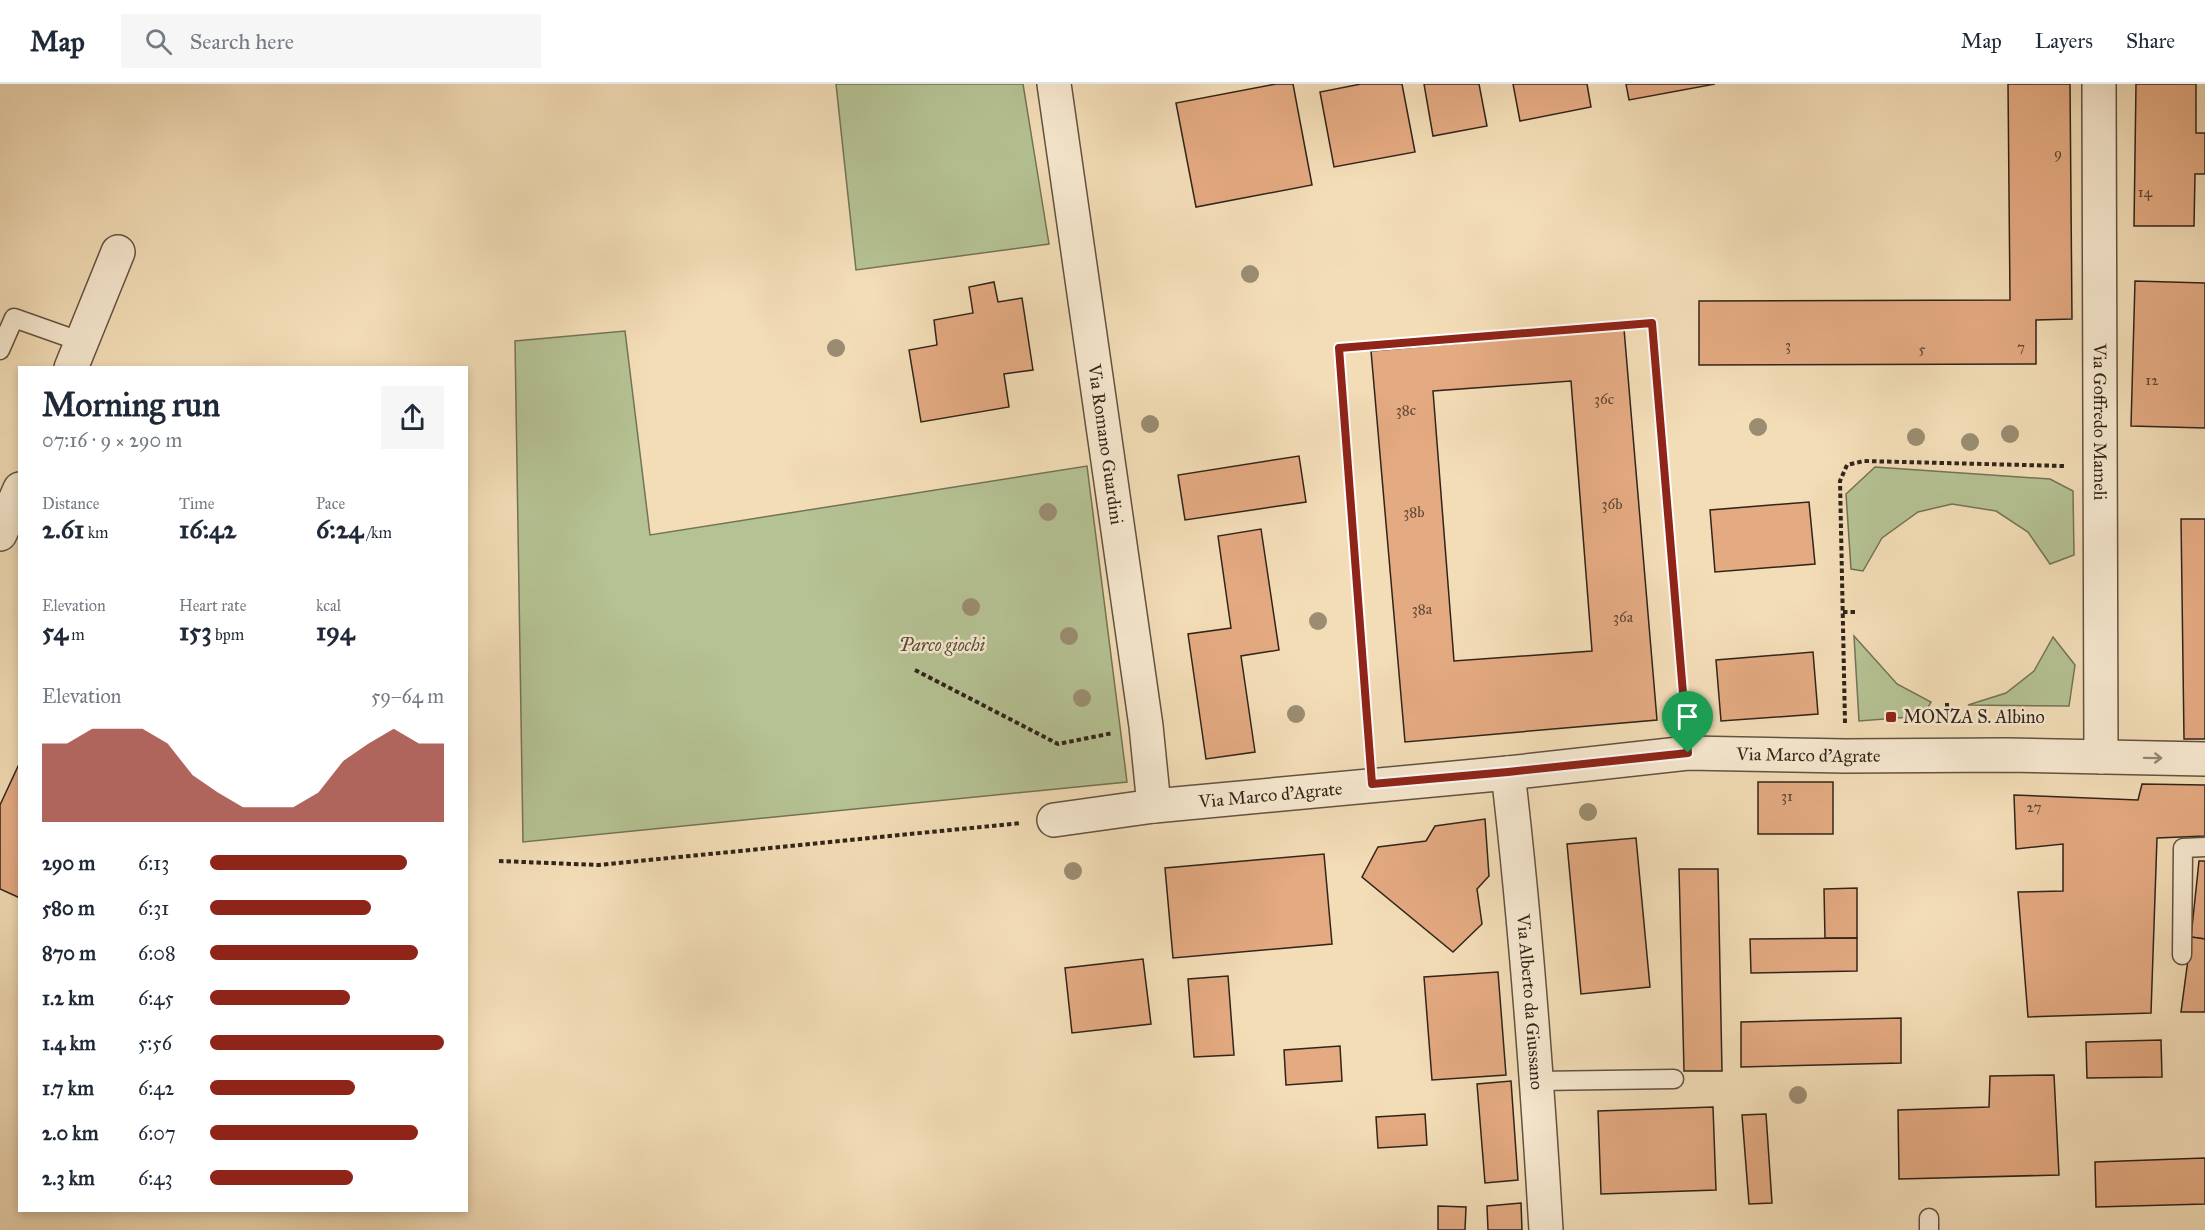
<!DOCTYPE html>
<html lang="en">
<head>
<meta charset="utf-8">
<style>
  body { margin:0; font-family:"IM FELL Great Primer",serif; background:#f6f6f7; color:#1f2937; height:100vh; display:flex; flex-direction:column; font-size:22px; white-space:nowrap }
  * { box-sizing:border-box; margin:0 }
  p { font-size:20px; color:#747a83 }
  .icon { flex:none; width:33px; height:33px; fill:none; stroke:currentColor; stroke-width:2; stroke-linecap:round; stroke-linejoin:round }
  .map { position:relative; flex:1; overflow:hidden }
  .sheet { position:absolute; left:18px; top:282px; width:450px; height:846px; display:flex; flex-direction:column; background:#fff; border-radius:0px; box-shadow:0 3px 9px #0003 }
  .sheet>* { flex:none }
  .pin { position:absolute; display:grid; place-items:center; width:51px; height:51px; color:#fff; margin:-62px -26px; border-radius:50% 50% 50% 0; rotate:-45deg; box-shadow:0 0 6px #0007 }
  .pin .icon { rotate:45deg }
  .round { display:grid; place-items:center; flex:none; width:63px; height:63px; border-radius:0px; background:#f6f6f7 }
  .overview { display:flex; align-items:center; justify-content:space-between; height:102px; padding:0 24px }
  h1 { font-size:33px; font-weight:700; line-height:45px }
  .stats { display:grid; grid-template-columns:repeat(3,1fr); gap:9px; height:102px; padding:6px 24px }
  .stats div { display:grid; align-content:center }
  .stats b { font-size:26px; font-weight:700 }
  .stats small { font-size:16px; font-weight:400 }
  .stats p { font-size:16px }
  .chart { height:168px; padding:12px 24px }
  .chart p { display:flex; justify-content:space-between }
  .chart svg { width:100%; height:108px; margin-top:6px; fill:#8f2418; opacity:.7 }
  ul { padding:0 24px; list-style:none; font-size:20px }
  li { display:grid; grid-template-columns:96px 72px 1fr; align-items:center; height:45px }
  li i { height:15px; border-radius:8px; background:#8f2418 }
  header { display:flex; align-items:center; gap:36px; box-sizing:border-box; height:84px; padding:0 30px; background:#fff; border-bottom:2px solid #e0e1e3 }
  header strong { font-size:28px }
  nav { display:flex; gap:33px; margin-inline-start:auto; font-size:21px }
  .search { width:420px; height:54px; background:#f6f6f7; display:flex; align-items:center; gap:15px; box-sizing:border-box; padding:0 21px; border-radius:0px; color:#747a83; font-size:22px }
  .map>svg:first-child { display:block }
  .green { fill:#b5c293; stroke:#737356; stroke-width:1.5 }
  .building { fill:#e4aa82; stroke:#31241a; stroke-width:1.5; fill-rule:evenodd }
  .lines { fill:none; stroke-linecap:round; stroke-linejoin:round }
  .service-casing { stroke:#625241; stroke-width:21 }
  .minor-casing { stroke:#625241; stroke-width:36 }
  .path { stroke:#31241a; stroke-width:4; stroke-dasharray:4.5 3; stroke-linecap:butt }
  .service { stroke:#f7e9d0; stroke-width:18 }
  .minor { stroke:#f7e9d0; stroke-width:33 }
  .tree { fill:#9a8d71 }
  .oneway { stroke:#948675 }
  .route-casing { stroke:#fff; stroke-width:12 }
  .route { stroke:#8f2418; stroke-width:8 }
  .poi-dot { fill:#8f2418; stroke:#f7e9d0; stroke-width:2 }
  .labels { text-anchor:middle; stroke-width:5; stroke-linejoin:round; paint-order:stroke }
  .number-label { font-size:15px; fill:#5e4634 }
  .street-label { font-size:18px; fill:#31241a; stroke:#f7e9d0 }
  .park-label { font-size:18px; font-style:italic; fill:#524c38; stroke:#f7e9d0 }
  .poi-label { font-size:18px; fill:#31241a; stroke:#f7e9d0; text-anchor:start }
</style>
</head>
<body>
<header>
<strong>Map</strong>
<div class="search"><svg class="icon" aria-label="search" viewBox="0 0 24 24"><circle cx="10" cy="10" r="6"/><path d="M15 15l6 6"/></svg>Search here</div>
<nav><a>Map</a><a>Layers</a><a>Share</a></nav>
</header>
<div class="map">
<svg width="2205" height="1146" viewBox="0 0 2205 1146">
  <rect width="100%" height="100%" fill="#f3ddb7"/>
  <filter id="stains"><feTurbulence type="fractalNoise" baseFrequency=".00333" numOctaves="4"/><feColorMatrix values="0 0 0 0 .2 0 0 0 0 .09 0 0 0 0 .02 0 0 0 .5 -.17"/></filter>
  <radialGradient id="worn" r=".72"><stop offset=".6" stop-color="#630" stop-opacity="0"/><stop offset="1" stop-color="#630" stop-opacity=".3"/></radialGradient>
  <g class="green">
    <path d="M 836,0 L 1023,0 L 1049,160 L 856,186 Z"/>
    <path d="M 625,247 L 650,451 L 1087,382 L 1127,698 L 523,758 L 515,257 Z"/>
    <path d="M 1875,383 L 2050,395 L 2073,407 L 2074,471 L 2050,480 L 2028,448 L 1996,427 L 1952,420 L 1918,428 L 1882,454 L 1863,487 L 1851,485 L 1846,410 Z"/>
    <path d="M 1854,552 L 1897,600 L 1931,618 L 1923,632 L 1859,637 Z"/>
    <path d="M 2053,553 L 2075,581 L 2069,622 L 1968,621 L 2006,609 L 2034,587 Z"/>
  </g>
  <g class="building">
    <path d="M 1276,0 L 1293,0 L 1312,101 L 1196,123 L 1176,19 Z"/>
    <path d="M 1361,0 L 1402,0 L 1415,68 L 1334,83 L 1320,8 Z"/>
    <path d="M 1424,0 L 1479,0 L 1487,42 L 1433,52 Z"/>
    <path d="M 1513,0 L 1587,0 L 1591,23 L 1520,37 Z"/>
    <path d="M 1626,0 L 1715,0 L 1629,16 Z"/>
    <path d="M 2008,0 L 2070,0 L 2072,235 L 2036,236 L 2036,280 L 1699,281 L 1699,217 L 2010,216 Z"/>
    <path d="M 2136,0 L 2196,0 L 2196,49 L 2205,49 L 2205,90 L 2195,90 L 2194,142 L 2134,142 Z"/>
    <path d="M 2135,197 L 2205,199 L 2205,344 L 2131,342 Z"/>
    <path d="M 994,198 L 998,218 L 1022,214 L 1033,286 L 1004,290 L 1009,323 L 921,338 L 909,266 L 937,261 L 934,236 L 973,229 L 969,203 Z"/>
    <path d="M 1624,245 L 1657,636 L 1405,658 L 1371,267 ZM 1571,297 L 1592,567 L 1454,577 L 1433,307 Z"/>
    <path d="M 1299,372 L 1306,418 L 1185,436 L 1178,391 Z"/>
    <path d="M 1809,418 L 1815,480 L 1715,488 L 1710,426 Z"/>
    <path d="M 2181,435 L 2205,435 L 2205,655 L 2184,655 Z"/>
    <path d="M 1261,445 L 1279,566 L 1241,572 L 1255,668 L 1206,675 L 1188,550 L 1231,544 L 1218,452 Z"/>
    <path d="M 1813,568 L 1818,630 L 1721,637 L 1716,576 Z"/>
    <path d="M 20,678 L 20,814 L 0,805 L 0,721 Z"/>
    <rect x="1758" y="698" width="75" height="52"/>
    <path d="M 2142,700 L 2205,701 L 2205,752 L 2157,754 L 2151,929 L 2028,933 L 2018,808 L 2063,807 L 2063,760 L 2016,765 L 2014,711 L 2138,716 Z"/>
    <path d="M 1485,735 L 1489,792 L 1477,805 L 1482,840 L 1453,868 L 1362,793 L 1378,763 L 1426,757 L 1435,742 Z"/>
    <path d="M 1636,754 L 1650,903 L 1581,910 L 1567,760 Z"/>
    <path d="M 1324,770 L 1332,860 L 1173,874 L 1165,784 Z"/>
    <path d="M 2199,777 L 2205,777 L 2205,855 L 2191,853 Z"/>
    <path d="M 1679,785 L 1718,785 L 1722,987 L 1684,987 Z"/>
    <path d="M 1857,804 L 1857,854 L 1825,854 L 1824,805 Z"/>
    <path d="M 2191,853 L 2205,855 L 2205,928 L 2181,928 Z"/>
    <path d="M 1857,854 L 1857,887 L 1751,889 L 1750,855 Z"/>
    <path d="M 1143,875 L 1151,940 L 1072,949 L 1065,884 Z"/>
    <path d="M 1498,888 L 1506,991 L 1432,996 L 1424,893 Z"/>
    <path d="M 1228,892 L 1234,971 L 1194,973 L 1188,895 Z"/>
    <path d="M 1901,934 L 1901,979 L 1741,983 L 1741,938 Z"/>
    <path d="M 2161,956 L 2162,993 L 2087,994 L 2086,958 Z"/>
    <path d="M 1340,962 L 1342,997 L 1286,1001 L 1284,966 Z"/>
    <path d="M 2054,991 L 2059,1091 L 1899,1095 L 1898,1026 L 1989,1023 L 1990,992 Z"/>
    <path d="M 1511,997 L 1518,1096 L 1485,1099 L 1477,1000 Z"/>
    <path d="M 1713,1023 L 1716,1106 L 1601,1110 L 1598,1027 Z"/>
    <path d="M 1425,1030 L 1427,1061 L 1378,1064 L 1376,1033 Z"/>
    <path d="M 1766,1030 L 1772,1119 L 1749,1120 L 1742,1031 Z"/>
    <path d="M 2205,1074 L 2205,1120 L 2096,1123 L 2095,1078 Z"/>
    <path d="M 1521,1119 L 1522,1146 L 1488,1146 L 1487,1122 Z"/>
    <path d="M 1438,1122 L 1466,1123 L 1465,1146 L 1438,1146 Z"/>
  </g>
  <g class="lines">
    <defs>
      <g id="service">
        <path d="M 0,266 L 14,234 L 82,258"/>
        <path d="M 2182,871 L 2183,764 L 2205,763"/>
        <path d="M 1538,997 L 1674,995"/>
        <path d="M 1929,1146 L 1929,1134"/>
      </g>
      <g id="minor">
        <path id="s1" d="M 1054,0 L 1146,642 L 1154,722"/>
        <path id="s2" d="M 2099,0 L 2101,673"/>
        <path d="M 71,284 L 118,168"/>
        <path d="M 0,450 L 20,405"/>
        <path id="s3" d="M 1508,689 C 1526,841 1537,993 1546,1146"/>
        <path id="s4" d="M 1054,736 L 1154,722 L 1508,689 L 1688,669 L 1845,672 L 2006,671 L 2205,675"/>
      </g>
    </defs>
    <use href="#service" class="service-casing"/>
    <use href="#minor" class="minor-casing"/>
    <g class="path">
      <path d="M 1843,528 L 1858,528"/>
      <path d="M 915,586 L 1058,660 L 1113,649"/>
      <path d="M 1947,619 L 1947,637"/>
      <path d="M 1845,639 L 1840,397 L 1847,381 L 1864,377 L 2064,382"/>
      <path d="M 1370,669 L 1339,264 L 1652,239 L 1685,635"/>
      <path d="M 499,777 L 599,781 L 1021,739"/>
    </g>
    <use href="#service" class="service"/>
    <use href="#minor" class="minor"/>
  </g>
  <g class="tree">
    <circle cx="1250" cy="190" r="9"/>
    <circle cx="836" cy="264" r="9"/>
    <circle cx="1150" cy="340" r="9"/>
    <circle cx="1758" cy="343" r="9"/>
    <circle cx="2010" cy="350" r="9"/>
    <circle cx="1916" cy="353" r="9"/>
    <circle cx="1970" cy="358" r="9"/>
    <circle cx="1048" cy="428" r="9"/>
    <circle cx="971" cy="523" r="9"/>
    <circle cx="1318" cy="537" r="9"/>
    <circle cx="1069" cy="552" r="9"/>
    <circle cx="1082" cy="614" r="9"/>
    <circle cx="1296" cy="630" r="9"/>
    <circle cx="1588" cy="728" r="9"/>
    <circle cx="1073" cy="787" r="9"/>
    <circle cx="1798" cy="1011" r="9"/>
  </g>
  <defs><path id="oneway-shaft" d="M-6 0H5M1.5-3L5.5 0L1.5 3" fill="none" stroke-width="1.6" stroke-linecap="round" stroke-linejoin="round" transform="scale(1.5)"/></defs>
  <use class="oneway" href="#oneway-shaft" transform="translate(2153 674) rotate(1)"/>
  <g class="lines">
    <defs>
      <path id="route" d="M 1652,239 L 1688,669 L 1508,688 L 1372,700 L 1339,264 Z"/>
    </defs>
    <use href="#route" class="route-casing"/>
    <use href="#route" class="route"/>
  </g>
  <rect class="poi-dot" x="1885" y="627" width="12" height="12" rx="3"/>
  <g class="labels">
    <g class="number-label">
      <text x="2058" y="74">9</text>
      <text x="2145" y="113">14</text>
      <text x="1788" y="266">3</text>
      <text x="2021" y="268">7</text>
      <text x="1922" y="270">5</text>
      <text x="2152" y="301">12</text>
      <text x="1604" y="320">36c</text>
      <text x="1406" y="331">38c</text>
      <text x="1612" y="425">36b</text>
      <text x="1414" y="433">38b</text>
      <text x="1422" y="530">38a</text>
      <text x="1623" y="538">36a</text>
      <text x="1787" y="717">31</text>
      <text x="2034" y="728">27</text>
    </g>
    <g class="street-label">
      <text dy="6" stroke="none"><textPath href="#s2" startOffset="338">Via Goffredo Mameli</textPath></text>
      <text dy="6" stroke="none"><textPath href="#s1" startOffset="364">Via Romano Guardini</textPath></text>
      <text dy="6" stroke="none"><textPath href="#s4" startOffset="758">Via Marco d'Agrate</textPath></text>
      <text dy="6" stroke="none"><textPath href="#s4" startOffset="218">Via Marco d'Agrate</textPath></text>
      <text dy="6" stroke="none"><textPath href="#s3" startOffset="230">Via Alberto da Giussano</textPath></text>
    </g>
    <g class="park-label">
      <text x="942" y="567">Parco giochi</text>
    </g>
    <g class="poi-label">
      <text x="1903" y="639">MONZA S. Albino</text>
    </g>
  </g>
  <rect width="100%" height="100%" filter="url(#stains)"/>
  <rect width="100%" height="100%" fill="url(#worn)"/>
</svg>
<div class="pin" style="left:1688px;top:669px;background:#1e9e55"><svg class="icon" aria-label="arrive" viewBox="0 0 24 24"><path d="M6 21V4h12l-3 4 3 4H6"/></svg></div>
<section class="sheet">
<div class="overview"><div><h1>Morning run</h1><p>07:16 · 9 × 290 m</p></div><a class="round"><svg class="icon" aria-label="share" viewBox="0 0 24 24"><path d="M12 15V3M7 8l5-5 5 5M5 13v7h14v-7"/></svg></a></div>
<div class="stats">
<div><p>Distance</p><b>2.61<small> km</small></b></div>
<div><p>Time</p><b>16:42</b></div>
<div><p>Pace</p><b>6:24<small> /km</small></b></div>
</div>
<div class="stats">
<div><p>Elevation</p><b>54<small> m</small></b></div>
<div><p>Heart rate</p><b>153<small> bpm</small></b></div>
<div><p>kcal</p><b>194</b></div>
</div>
<div class="chart"><p><span>Elevation</span>59–64 m</p>
<svg viewBox="0 0 160 44" preserveAspectRatio="none"><path d="M0 44V12L10 12L20 6L30 6L40 6L50 12L60 25L70 32L80 38L90 38L100 38L110 32L120 19L130 12L140 6L150 12L160 12V44z"/></svg>
</div>
<ul>
<li><b>290 m</b>6:13<i style="width:84%"></i></li>
<li><b>580 m</b>6:31<i style="width:69%"></i></li>
<li><b>870 m</b>6:08<i style="width:89%"></i></li>
<li><b>1.2 km</b>6:45<i style="width:60%"></i></li>
<li><b>1.4 km</b>5:56<i style="width:100%"></i></li>
<li><b>1.7 km</b>6:42<i style="width:62%"></i></li>
<li><b>2.0 km</b>6:07<i style="width:89%"></i></li>
<li><b>2.3 km</b>6:43<i style="width:61%"></i></li>
</ul>
</section>
</div>
</body>
</html>
